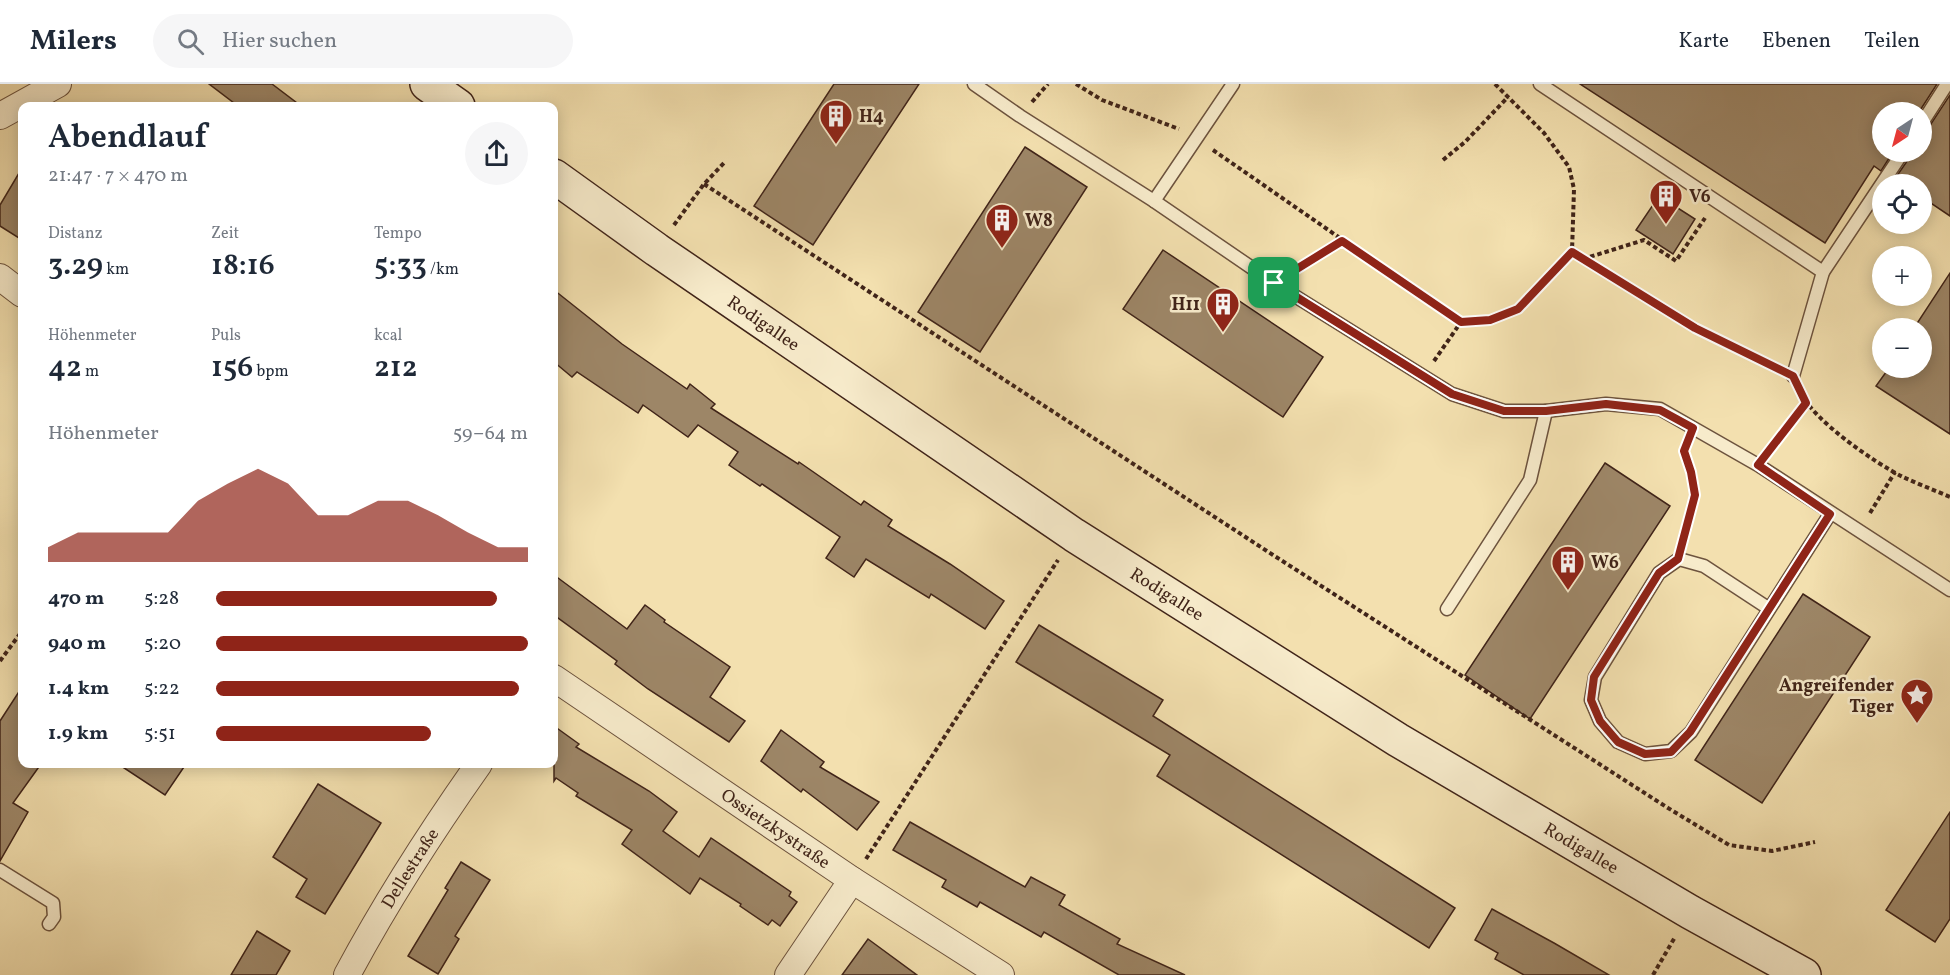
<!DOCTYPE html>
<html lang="de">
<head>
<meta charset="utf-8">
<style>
  body { margin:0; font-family:Vollkorn,serif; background:#f6f6f7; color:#1f2937; height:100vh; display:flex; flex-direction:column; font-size:22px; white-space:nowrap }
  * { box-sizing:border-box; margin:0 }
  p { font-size:20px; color:#747a83 }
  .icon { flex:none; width:33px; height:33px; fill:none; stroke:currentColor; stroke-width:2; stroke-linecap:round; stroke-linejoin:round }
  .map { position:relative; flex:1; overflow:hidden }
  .sheet { position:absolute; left:18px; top:18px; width:540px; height:666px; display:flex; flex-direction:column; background:#fff; border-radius:12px; box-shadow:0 3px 15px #0003 }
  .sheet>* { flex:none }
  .needle { width:39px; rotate:216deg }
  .tools { position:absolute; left:1872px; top:18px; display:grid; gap:12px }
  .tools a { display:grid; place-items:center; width:60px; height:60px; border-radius:50%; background:#fff; box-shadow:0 3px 15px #0003; font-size:30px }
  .pin { position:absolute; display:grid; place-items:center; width:51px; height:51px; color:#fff; margin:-26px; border-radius:12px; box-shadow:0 3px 9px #0006 }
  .round { display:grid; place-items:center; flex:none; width:63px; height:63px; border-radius:32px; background:#f6f6f7 }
  .head { display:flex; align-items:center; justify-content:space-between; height:102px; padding:0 30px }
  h1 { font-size:33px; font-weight:600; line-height:45px }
  .metrics { display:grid; grid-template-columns:repeat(3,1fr); gap:9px; height:102px; padding:6px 30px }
  .metrics div { display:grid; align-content:center }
  .metrics b { font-size:30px; font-weight:600 }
  .metrics small { font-size:16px; font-weight:400 }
  .metrics p { font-size:16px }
  .chart { height:168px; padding:12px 30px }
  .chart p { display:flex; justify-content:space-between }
  .chart svg { width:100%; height:108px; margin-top:6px; fill:#8f2418; opacity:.7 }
  ul { padding:0 30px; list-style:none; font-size:20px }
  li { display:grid; grid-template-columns:96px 72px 1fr; align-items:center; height:45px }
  li i { height:15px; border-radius:8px; background:#8f2418 }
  header { display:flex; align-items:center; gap:36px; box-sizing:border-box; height:84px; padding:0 30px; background:#fff; border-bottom:2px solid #e0e1e3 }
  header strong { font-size:28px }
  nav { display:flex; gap:33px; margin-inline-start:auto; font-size:21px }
  .search { width:420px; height:54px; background:#f6f6f7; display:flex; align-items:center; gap:15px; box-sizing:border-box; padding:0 21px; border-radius:33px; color:#747a83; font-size:22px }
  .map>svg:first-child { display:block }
  .building { fill:#9d8667; stroke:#402419; stroke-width:1.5 }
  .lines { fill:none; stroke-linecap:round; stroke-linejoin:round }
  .service-casing { stroke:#6d533e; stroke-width:15 }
  .minor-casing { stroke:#6d533e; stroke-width:28 }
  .secondary-casing { stroke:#402419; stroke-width:36 }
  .path { stroke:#402419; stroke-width:4; stroke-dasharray:4.5 3; stroke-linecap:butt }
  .service { stroke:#f7ebcb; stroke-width:12 }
  .minor { stroke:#f7ebcb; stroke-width:26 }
  .secondary { stroke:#f7ebcb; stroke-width:33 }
  .route-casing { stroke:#fff; stroke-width:12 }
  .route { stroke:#8f2418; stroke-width:8 }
  .labels { text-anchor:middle; stroke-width:5; stroke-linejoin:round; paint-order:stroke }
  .poi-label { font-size:18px; font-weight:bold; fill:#402419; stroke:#f7ebcb; text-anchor:start }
  .street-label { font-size:18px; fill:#402419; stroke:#f7ebcb }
</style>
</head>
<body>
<header>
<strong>Milers</strong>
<div class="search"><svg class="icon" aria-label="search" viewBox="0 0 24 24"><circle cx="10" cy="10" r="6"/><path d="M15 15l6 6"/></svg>Hier suchen</div>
<nav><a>Karte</a><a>Ebenen</a><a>Teilen</a></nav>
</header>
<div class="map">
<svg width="1950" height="891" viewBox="0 0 1950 891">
  <rect width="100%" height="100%" fill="#f3e0af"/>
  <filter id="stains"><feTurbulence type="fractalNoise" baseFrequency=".00333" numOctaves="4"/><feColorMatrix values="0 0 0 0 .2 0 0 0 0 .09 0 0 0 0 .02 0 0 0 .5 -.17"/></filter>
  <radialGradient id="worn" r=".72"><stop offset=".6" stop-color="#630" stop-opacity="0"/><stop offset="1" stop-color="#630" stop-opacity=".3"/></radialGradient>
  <g class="building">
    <path d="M 209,0 L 272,0 L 301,22 L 238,22 Z"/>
    <path d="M 834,0 L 919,0 L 813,161 L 754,122 Z"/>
    <path d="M 1580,0 L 1937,0 L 1919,28 L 1882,28 L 1882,68 L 1893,68 L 1881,87 L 1874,82 L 1825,159 Z"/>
    <path d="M 1950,11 L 1950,132 L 1922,113 L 1922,100 L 1902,100 L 1894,96 L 1910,73 L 1911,68 L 1922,68 L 1922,47 L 1929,43 Z"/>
    <path d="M 1025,63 L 1087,103 L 980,268 L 918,228 Z"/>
    <path d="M 22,84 L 22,156 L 0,142 L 0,121 Z"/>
    <path d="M 1659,112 L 1695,135 L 1673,170 L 1636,146 Z"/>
    <path d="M 1163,166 L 1323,273 L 1283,333 L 1123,225 Z"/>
    <path d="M 1950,189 L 1950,350 L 1876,302 L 1889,284 L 1922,284 L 1922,244 L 1914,244 Z"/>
    <path d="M 554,206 L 622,260 L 687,305 L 690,300 L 715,320 L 711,324 L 798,380 L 799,378 L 861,421 L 864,417 L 892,436 L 888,442 L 950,480 L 1004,517 L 985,545 L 931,510 L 929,514 L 866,475 L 854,493 L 826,474 L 840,453 L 762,400 L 760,402 L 729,381 L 738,368 L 698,341 L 688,353 L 643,321 L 638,329 L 577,288 L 572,293 L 554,278 Z"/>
    <path d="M 1605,379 L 1670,422 L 1530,635 L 1465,591 Z"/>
    <path d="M 554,491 L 627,545 L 645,521 L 665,536 L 664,538 L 730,583 L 710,613 L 745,637 L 729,658 L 648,605 L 615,580 L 617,577 L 554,531 Z"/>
    <path d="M 1803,510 L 1870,553 L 1762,719 L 1695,676 Z"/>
    <path d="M 1039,541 L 1163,616 L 1153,632 L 1455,824 L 1429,864 L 1157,692 L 1170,671 L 1016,578 Z"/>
    <path d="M 22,603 L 22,680 L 41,680 L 13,719 L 28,728 L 0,777 L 0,637 Z"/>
    <path d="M 554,642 L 579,660 L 576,663 L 649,707 L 677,728 L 663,747 L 699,773 L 711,754 L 791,808 L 789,812 L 797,818 L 780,842 L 772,836 L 768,841 L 740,822 L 741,820 L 700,794 L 690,810 L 622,760 L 632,746 L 576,712 L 578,709 L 556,694 L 554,697 Z"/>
    <path d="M 781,646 L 824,678 L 820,683 L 879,718 L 857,746 L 803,705 L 801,708 L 761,677 Z"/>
    <path d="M 118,680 L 186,680 L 165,711 Z"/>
    <path d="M 318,700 L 381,739 L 325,830 L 296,813 L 307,795 L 273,773 Z"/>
    <path d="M 1950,728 L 1950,835 L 1935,858 L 1886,826 Z"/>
    <path d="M 910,738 L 1025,803 L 1031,793 L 1065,811 L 1059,821 L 1120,855 L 1117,860 L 1185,891 L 1119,891 L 1044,848 L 1041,853 L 980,818 L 977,823 L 942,803 L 946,796 L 893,766 Z"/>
    <path d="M 461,778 L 490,796 L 455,852 L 459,855 L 438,890 L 408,872 L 448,806 L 445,804 Z"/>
    <path d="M 1492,825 L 1554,859 L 1609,891 L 1524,891 L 1495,875 L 1498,869 L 1475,856 Z"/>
    <path d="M 257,847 L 290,867 L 276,891 L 231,891 Z"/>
    <path d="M 868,855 L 917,891 L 842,891 Z"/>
  </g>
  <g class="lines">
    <defs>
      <g id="service">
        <path d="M 974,0 L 1020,32 L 1154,117 L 1274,199 L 1452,310 L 1504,327 L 1546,327 L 1606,320 L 1660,325 L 1758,381 L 1950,506"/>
        <path d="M 1540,0 L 1823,188"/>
        <path d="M 1922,39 L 1947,0"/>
        <path d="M 1154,117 L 1233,0"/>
        <path d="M 1793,292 L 1823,188 L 1903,68"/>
        <path d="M 1768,524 L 1704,482 L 1679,475 L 1659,489 L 1595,593 L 1591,616 L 1600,637 L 1618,658 L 1645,670 L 1671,667 L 1691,648 L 1830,430"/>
        <path d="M 1447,525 L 1530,396 L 1546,327"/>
        <path d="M 0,786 L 53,819 L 54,833 L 49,840"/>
      </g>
      <g id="minor">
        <path d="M 0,32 L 58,0"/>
        <path d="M 0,193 L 22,210"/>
        <path id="s1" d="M 554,594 L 852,796 L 1001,891"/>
        <path id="s2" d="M 347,891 C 386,818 431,748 479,680"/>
        <path d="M 788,891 L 852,796"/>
      </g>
      <g id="secondary">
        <path d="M 427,0 L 458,22"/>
        <path id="s3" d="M 554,92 L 657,166 L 1074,451 L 1398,656 L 1690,828 L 1804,891"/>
      </g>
    </defs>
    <use href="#service" class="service-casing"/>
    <use href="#minor" class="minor-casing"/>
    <use href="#secondary" class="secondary-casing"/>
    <g class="path">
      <path d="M 1076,0 L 1102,16 L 1179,45"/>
      <path d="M 1495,0 L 1544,49 L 1569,83 L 1574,105 L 1572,168"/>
      <path d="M 1032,18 L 1048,0"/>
      <path d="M 1213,66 L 1461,238 L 1489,236 L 1518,225 L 1572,168 L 1695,244 L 1776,284"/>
      <path d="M 1443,76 L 1465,58 L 1508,13"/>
      <path d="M 704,100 L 1273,471 L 1668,724 L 1729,761 L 1772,767 L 1815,758"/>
      <path d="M 674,141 L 704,100 L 724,79"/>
      <path d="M 1583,175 L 1644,156 L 1676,177 L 1705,134"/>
      <path d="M 1292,188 L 1342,157"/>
      <path d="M 1434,277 L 1461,238"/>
      <path d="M 1801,309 C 1814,337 1875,379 1903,393 C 1918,400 1934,406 1950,413"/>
      <path d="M 1769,366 L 1806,319"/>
      <path d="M 1870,429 L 1895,388"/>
      <path d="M 1683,457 L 1695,411 L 1691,388 L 1684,367 L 1685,363"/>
      <path d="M 0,577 L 22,547"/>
      <path d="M 866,775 L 1058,476"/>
      <path d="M 1653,891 L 1675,853"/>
    </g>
    <use href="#service" class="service"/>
    <use href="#minor" class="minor"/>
    <use href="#secondary" class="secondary"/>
  </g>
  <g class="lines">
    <defs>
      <path id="route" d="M 1342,157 L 1461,238 L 1490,236 L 1518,225 L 1572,168 L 1695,244 L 1793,292 L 1806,319 L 1758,381 L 1830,430 L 1690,648 L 1671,668 L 1645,670 L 1618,658 L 1600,637 L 1591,616 L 1594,593 L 1659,489 L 1678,475 L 1695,411 L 1691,388 L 1684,367 L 1693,344 L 1660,326 L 1606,320 L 1546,327 L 1504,327 L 1452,310 L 1274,199 Z"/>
    </defs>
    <use href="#route" class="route-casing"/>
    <use href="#route" class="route"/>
  </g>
  <defs>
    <symbol id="building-pin" viewBox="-11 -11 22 30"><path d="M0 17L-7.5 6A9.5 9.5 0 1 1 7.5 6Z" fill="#8f2418" stroke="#f7ebcb"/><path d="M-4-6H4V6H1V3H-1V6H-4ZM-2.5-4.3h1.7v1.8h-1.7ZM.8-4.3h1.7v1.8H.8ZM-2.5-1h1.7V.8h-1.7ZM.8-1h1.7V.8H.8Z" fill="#fff"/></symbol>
    <symbol id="sight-pin" viewBox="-11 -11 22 30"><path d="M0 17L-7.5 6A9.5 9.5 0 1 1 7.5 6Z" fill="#8f2418" stroke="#f7ebcb"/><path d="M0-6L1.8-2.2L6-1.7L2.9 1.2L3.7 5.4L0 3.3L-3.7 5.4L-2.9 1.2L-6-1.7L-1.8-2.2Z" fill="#fff"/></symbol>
  </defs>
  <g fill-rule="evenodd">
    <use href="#building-pin" x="817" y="13" width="38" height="52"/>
    <use href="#building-pin" x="1647" y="93" width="38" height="52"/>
    <use href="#building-pin" x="983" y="117" width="38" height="52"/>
    <use href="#building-pin" x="1204" y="201" width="38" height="52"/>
    <use href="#building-pin" x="1549" y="459" width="38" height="52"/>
    <use href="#sight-pin" x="1898" y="592" width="38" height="52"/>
  </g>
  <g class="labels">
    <g class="poi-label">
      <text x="859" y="38">H4</text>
      <text x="1689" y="118">V6</text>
      <text x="1025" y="142">W8</text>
      <text x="1200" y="226" text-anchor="end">H11</text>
      <text x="1591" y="484">W6</text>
      <text x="1894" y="607" text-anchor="end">Angreifender<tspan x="1894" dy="21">Tiger</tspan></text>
    </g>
    <g class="street-label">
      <text dy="6" stroke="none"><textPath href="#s3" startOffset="256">Rodigallee</textPath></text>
      <text dy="6" stroke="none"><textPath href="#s3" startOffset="742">Rodigallee</textPath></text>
      <text dy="6" stroke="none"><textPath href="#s1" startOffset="268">Ossietzkystraße</textPath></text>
      <text dy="6" stroke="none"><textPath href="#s3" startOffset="1228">Rodigallee</textPath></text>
      <text dy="6" stroke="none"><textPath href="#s2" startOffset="124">Dellestraße</textPath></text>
    </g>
  </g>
  <rect width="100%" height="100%" filter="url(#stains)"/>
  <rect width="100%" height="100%" fill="url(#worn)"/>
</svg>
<div class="tools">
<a><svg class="needle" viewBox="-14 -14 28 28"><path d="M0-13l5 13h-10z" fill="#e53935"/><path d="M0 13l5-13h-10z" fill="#747a83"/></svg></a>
<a><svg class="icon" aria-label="locate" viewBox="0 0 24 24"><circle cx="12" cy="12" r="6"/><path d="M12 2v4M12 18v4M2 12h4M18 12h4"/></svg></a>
<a>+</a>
<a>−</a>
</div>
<div class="pin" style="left:1274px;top:199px;background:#1e9e55"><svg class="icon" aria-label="arrive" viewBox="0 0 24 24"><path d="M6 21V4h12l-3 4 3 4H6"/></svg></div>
<section class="sheet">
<div class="head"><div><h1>Abendlauf</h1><p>21:47 · 7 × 470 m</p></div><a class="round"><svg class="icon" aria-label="share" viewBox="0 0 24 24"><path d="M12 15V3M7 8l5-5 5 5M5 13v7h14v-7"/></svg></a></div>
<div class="metrics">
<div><p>Distanz</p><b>3.29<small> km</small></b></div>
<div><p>Zeit</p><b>18:16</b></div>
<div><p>Tempo</p><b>5:33<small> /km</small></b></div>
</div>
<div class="metrics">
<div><p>Höhenmeter</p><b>42<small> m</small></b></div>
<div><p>Puls</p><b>156<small> bpm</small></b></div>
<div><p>kcal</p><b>212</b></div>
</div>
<div class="chart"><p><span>Höhenmeter</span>59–64 m</p>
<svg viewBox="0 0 160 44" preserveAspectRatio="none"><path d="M0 44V38L10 32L20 32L30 32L40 32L50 19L60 12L70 6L80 12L90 25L100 25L110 19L120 19L130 25L140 32L150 38L160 38V44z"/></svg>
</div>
<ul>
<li><b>470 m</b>5:28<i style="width:90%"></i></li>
<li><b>940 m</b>5:20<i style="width:100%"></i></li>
<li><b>1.4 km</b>5:22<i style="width:97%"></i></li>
<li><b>1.9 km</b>5:51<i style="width:69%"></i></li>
</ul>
</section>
</div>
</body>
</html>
